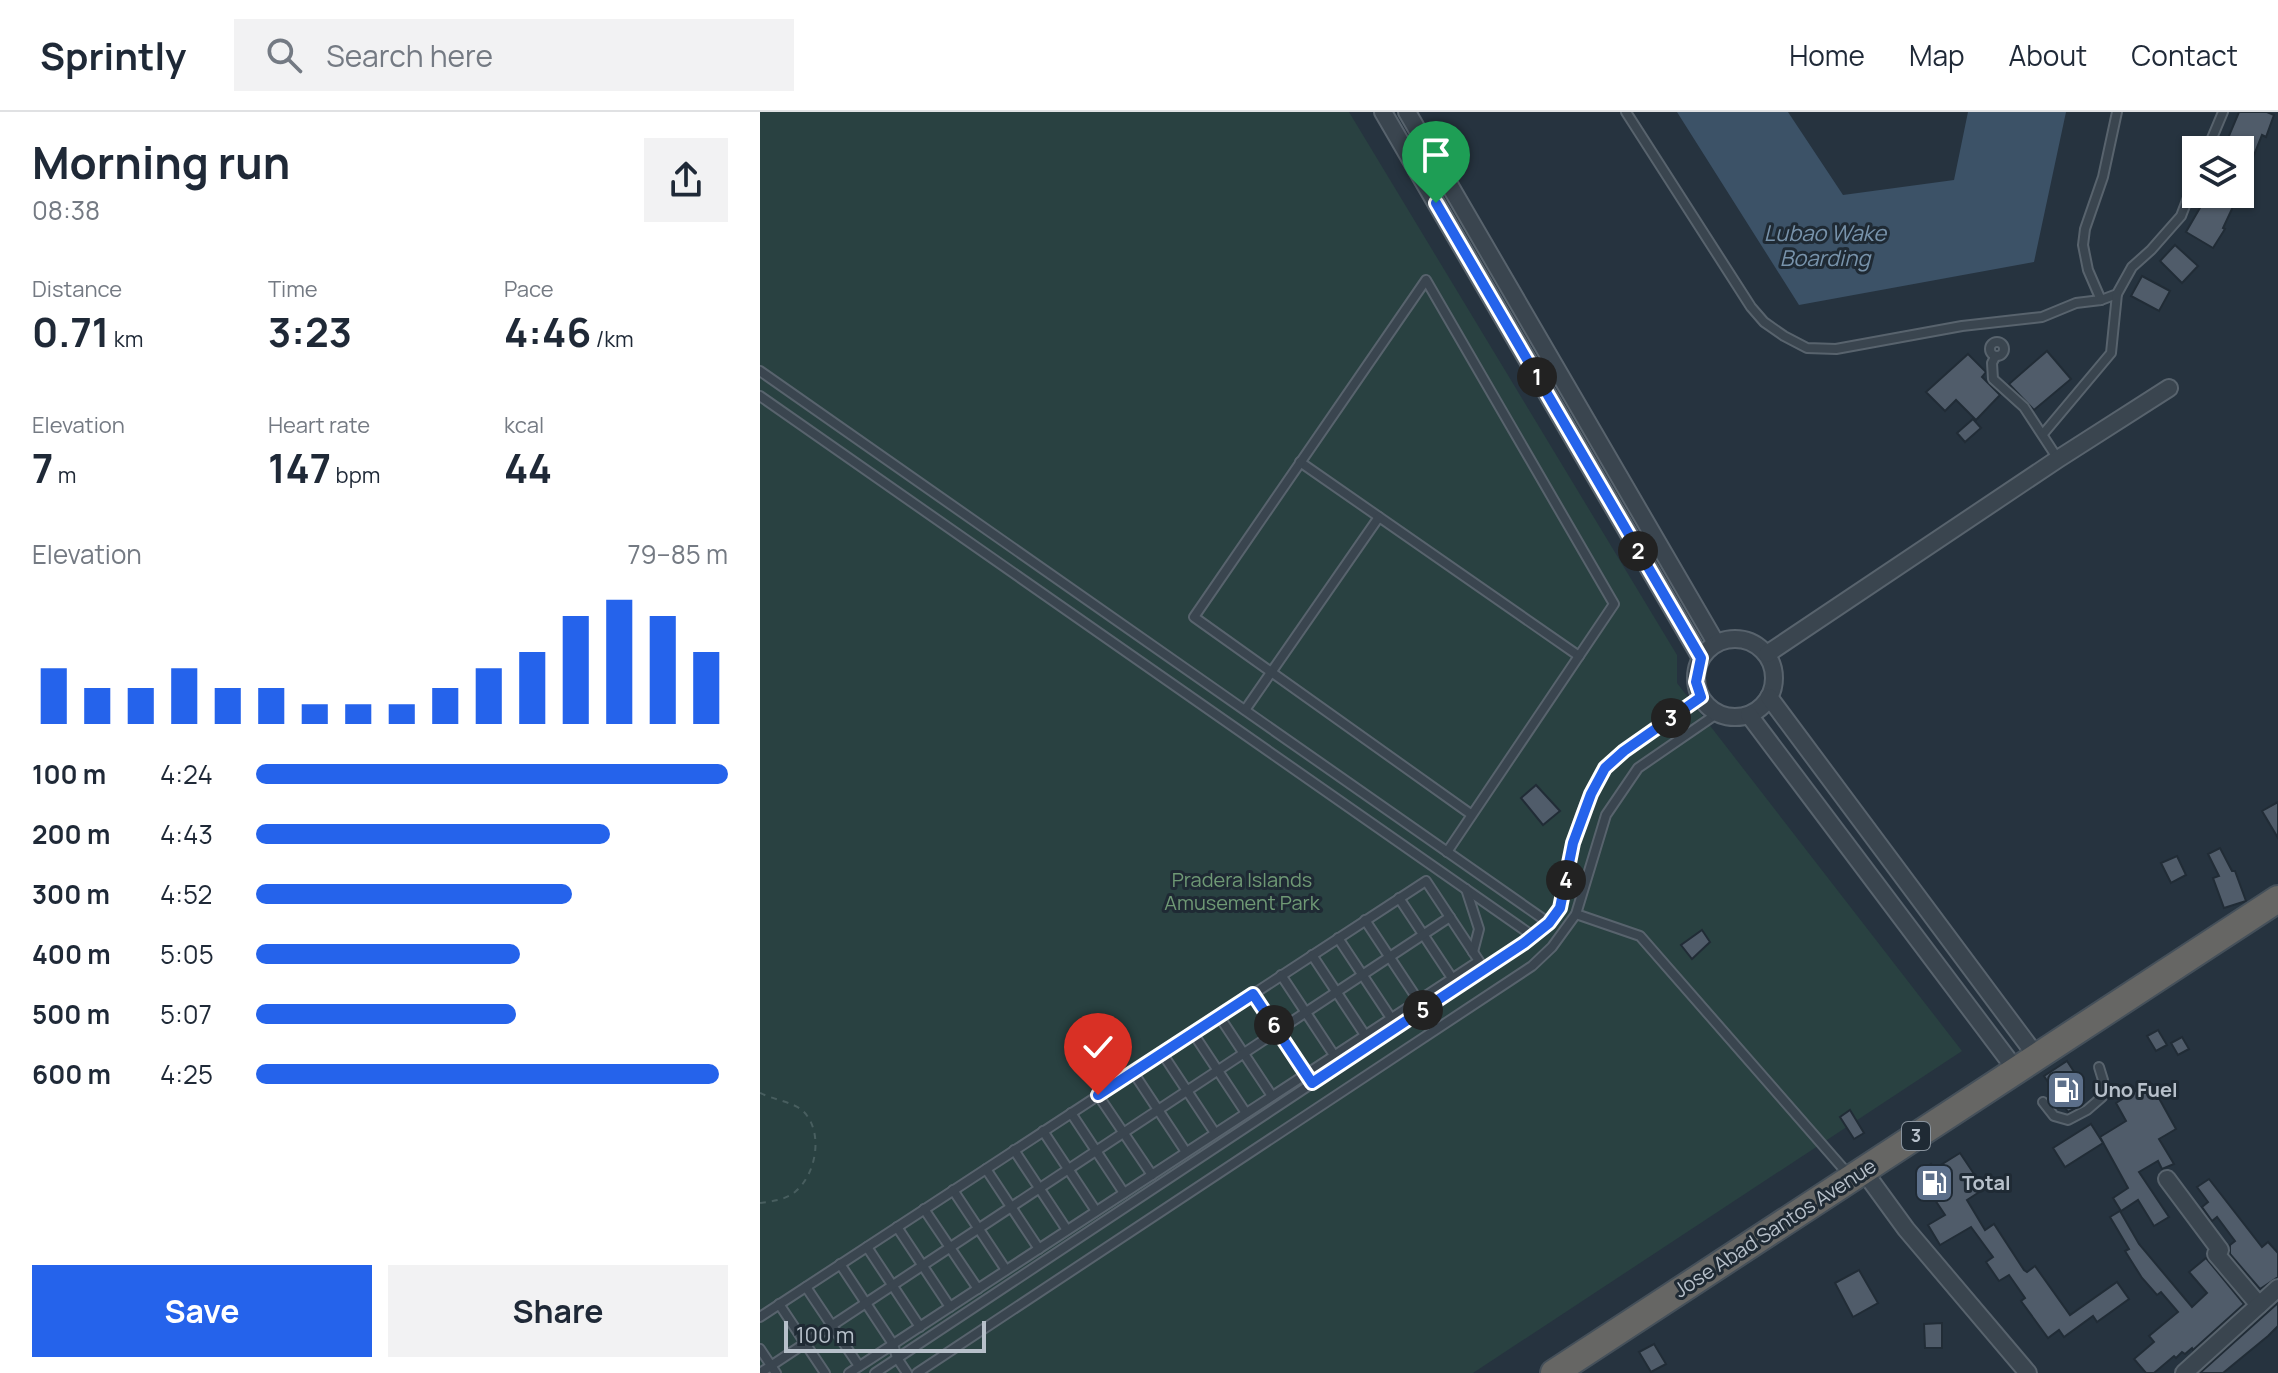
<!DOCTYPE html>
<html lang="en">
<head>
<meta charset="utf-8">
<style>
  body { margin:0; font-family:Manrope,sans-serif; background:#f2f2f3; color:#1f2937; height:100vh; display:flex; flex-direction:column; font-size:30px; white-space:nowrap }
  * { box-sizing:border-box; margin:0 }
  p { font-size:26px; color:#747a83 }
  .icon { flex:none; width:44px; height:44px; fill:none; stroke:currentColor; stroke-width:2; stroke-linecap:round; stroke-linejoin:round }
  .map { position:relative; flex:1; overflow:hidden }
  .side { display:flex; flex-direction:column; background:#fff; width:760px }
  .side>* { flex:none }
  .tools { position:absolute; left:1422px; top:24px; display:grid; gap:16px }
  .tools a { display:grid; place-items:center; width:72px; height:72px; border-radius:0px; background:#fff; box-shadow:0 2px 6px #0004; font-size:40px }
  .scale { position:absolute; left:24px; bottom:20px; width:202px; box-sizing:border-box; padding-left:8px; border:4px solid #b7c0ca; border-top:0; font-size:22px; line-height:28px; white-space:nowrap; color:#b7c0ca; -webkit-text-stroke:6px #1f2a34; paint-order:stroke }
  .pin { position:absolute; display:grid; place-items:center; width:68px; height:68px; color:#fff; margin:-82px -34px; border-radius:50% 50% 50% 0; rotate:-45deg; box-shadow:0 0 8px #0007 }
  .pin .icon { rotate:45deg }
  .km { position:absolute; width:40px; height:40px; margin:-20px; border-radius:50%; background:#222; color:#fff; font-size:22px; line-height:40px; text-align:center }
  .round { display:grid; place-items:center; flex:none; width:84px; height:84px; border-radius:0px; background:#f2f2f3 }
  .head { display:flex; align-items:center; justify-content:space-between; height:136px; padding:0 32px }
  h1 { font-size:44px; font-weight:700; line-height:60px }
  .stats { display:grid; grid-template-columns:repeat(3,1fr); gap:12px; height:136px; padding:8px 32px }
  .stats div { display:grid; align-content:center }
  .stats b { font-size:40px; font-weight:700 }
  .stats small { font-size:22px; font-weight:400 }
  .stats p { font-size:22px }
  .chart { height:224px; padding:16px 32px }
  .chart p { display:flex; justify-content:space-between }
  .chart svg { width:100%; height:144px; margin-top:8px; stroke:#2563eb; stroke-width:6 }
  .button { display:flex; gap:16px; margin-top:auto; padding:16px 32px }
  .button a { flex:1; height:92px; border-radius:0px; background:#2563eb; color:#fff; font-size:32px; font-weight:700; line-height:92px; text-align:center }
  .button a+a { background:#f2f2f3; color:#1f2937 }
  ul { padding:0 32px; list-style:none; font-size:26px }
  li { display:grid; grid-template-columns:128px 96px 1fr; align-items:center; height:60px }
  li i { height:20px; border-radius:10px; background:#2563eb }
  header { display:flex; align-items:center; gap:48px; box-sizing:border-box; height:112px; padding:0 40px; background:#fff; border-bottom:2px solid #e0e1e3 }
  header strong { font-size:38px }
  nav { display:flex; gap:44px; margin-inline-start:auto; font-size:28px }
  .search { width:560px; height:72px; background:#f2f2f3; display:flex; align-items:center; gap:20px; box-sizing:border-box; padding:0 28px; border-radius:0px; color:#747a83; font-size:30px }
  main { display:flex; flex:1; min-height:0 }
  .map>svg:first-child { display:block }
  .green { fill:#294141 }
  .water { fill:#3c5267 }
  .building { fill:#505c6a; stroke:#212c36; stroke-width:2 }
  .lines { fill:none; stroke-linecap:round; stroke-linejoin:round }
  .service-casing { stroke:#58636d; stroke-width:12 }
  .minor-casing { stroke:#58636d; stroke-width:20 }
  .trunk-casing { stroke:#45505a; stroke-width:30 }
  .path { stroke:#485e5f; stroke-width:2; stroke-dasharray:6 6; stroke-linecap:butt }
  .service { stroke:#3a454f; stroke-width:8 }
  .minor { stroke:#3a454f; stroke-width:16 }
  .trunk { stroke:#666664; stroke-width:26 }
  .route-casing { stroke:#fff; stroke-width:16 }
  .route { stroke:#2563eb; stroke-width:10 }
  .labels { text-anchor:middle; stroke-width:6; stroke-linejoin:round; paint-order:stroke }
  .shield { fill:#1f2a34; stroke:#89939d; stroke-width:2 }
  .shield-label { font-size:18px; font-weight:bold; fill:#b7c0ca }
  .park-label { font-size:20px; fill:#6f9975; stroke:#1f2a34 }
  .poi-label { font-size:20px; font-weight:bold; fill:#b7c0ca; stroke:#1f2a34; text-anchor:start }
  .street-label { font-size:20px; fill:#b7c0ca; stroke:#1f2a34 }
  .water-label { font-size:22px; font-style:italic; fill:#7893ab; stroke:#1f2a34 }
</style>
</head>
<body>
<header>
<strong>Sprintly</strong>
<div class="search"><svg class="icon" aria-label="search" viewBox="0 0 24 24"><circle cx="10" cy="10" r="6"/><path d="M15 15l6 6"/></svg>Search here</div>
<nav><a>Home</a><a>Map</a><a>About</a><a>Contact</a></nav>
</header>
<main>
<section class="side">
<div class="head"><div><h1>Morning run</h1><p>08:38</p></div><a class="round"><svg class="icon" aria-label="share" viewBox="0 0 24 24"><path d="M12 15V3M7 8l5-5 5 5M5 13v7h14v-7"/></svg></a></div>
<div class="stats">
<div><p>Distance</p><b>0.71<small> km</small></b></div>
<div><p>Time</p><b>3:23</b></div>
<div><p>Pace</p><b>4:46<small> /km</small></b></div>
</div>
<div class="stats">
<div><p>Elevation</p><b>7<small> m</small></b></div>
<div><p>Heart rate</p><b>147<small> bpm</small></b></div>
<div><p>kcal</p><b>44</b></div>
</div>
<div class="chart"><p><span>Elevation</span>79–85 m</p>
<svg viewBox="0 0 160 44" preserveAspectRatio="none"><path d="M5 44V27M15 44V33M25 44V33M35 44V27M45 44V33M55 44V33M65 44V38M75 44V38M85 44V38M95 44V33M105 44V27M115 44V22M125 44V11M135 44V6M145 44V11M155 44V22"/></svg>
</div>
<ul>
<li><b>100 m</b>4:24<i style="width:100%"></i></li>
<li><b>200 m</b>4:43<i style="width:75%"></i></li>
<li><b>300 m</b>4:52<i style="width:67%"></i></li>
<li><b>400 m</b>5:05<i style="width:56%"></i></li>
<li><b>500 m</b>5:07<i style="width:55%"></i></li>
<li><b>600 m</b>4:25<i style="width:98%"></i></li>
</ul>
<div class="button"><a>Save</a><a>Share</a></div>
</section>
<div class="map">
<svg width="1518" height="1261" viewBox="0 0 1518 1261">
  <rect width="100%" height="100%" fill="#26333f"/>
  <path class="green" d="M 0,0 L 589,0 L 917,543 L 917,571 L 1202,939 L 713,1261 L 0,1261 Z"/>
  <path class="water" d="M 917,0 L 1028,0 L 1083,83 L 1194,68 L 1208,0 L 1306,0 L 1274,150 L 1039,193 Z"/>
  <g class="building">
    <path d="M 1479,0 L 1507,0 L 1514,3 L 1506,25 L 1502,23 L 1480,78 L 1480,38 L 1463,38 Z"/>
    <path d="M 1448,82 L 1479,82 L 1463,116 L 1465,117 L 1453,136 L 1426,120 Z"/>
    <path d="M 1415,133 L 1438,154 L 1422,171 L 1400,149 Z"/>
    <path d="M 1382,164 L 1410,179 L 1399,199 L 1371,184 Z"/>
    <path d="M 1287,239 L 1311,267 L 1274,298 L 1249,272 Z"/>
    <path d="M 1208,242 L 1226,260 L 1222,265 L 1240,283 L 1216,308 L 1196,288 L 1185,299 L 1166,280 Z"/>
    <path d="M 1213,307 L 1221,316 L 1205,330 L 1197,321 Z"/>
    <path d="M 776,673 L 800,699 L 783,713 L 761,686 Z"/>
    <path d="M 1518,690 L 1518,726 L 1502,699 Z"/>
    <path d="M 1460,736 L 1472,759 L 1475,759 L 1486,789 L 1464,796 L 1453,766 L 1459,764 L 1448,742 Z"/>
    <path d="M 1417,744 L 1426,763 L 1411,771 L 1401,751 Z"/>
    <path d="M 942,818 L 950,830 L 932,847 L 921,833 Z"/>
    <path d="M 1398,918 L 1407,933 L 1396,939 L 1387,924 Z"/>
    <path d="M 1422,925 L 1429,937 L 1418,943 L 1411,931 Z"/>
    <path d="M 1307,949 L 1324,975 L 1314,981 L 1322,993 L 1308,1000 L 1284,964 Z"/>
    <path d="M 1390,970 L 1416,1017 L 1399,1027 L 1414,1052 L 1402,1057 L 1398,1049 L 1379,1060 L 1409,1105 L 1394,1114 L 1378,1088 L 1361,1099 L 1353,1086 L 1368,1076 L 1340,1025 L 1366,1009 L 1356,991 Z"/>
    <path d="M 1090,998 L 1104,1021 L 1094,1027 L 1080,1005 Z"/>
    <path d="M 1331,1012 L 1343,1031 L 1305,1055 L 1293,1036 Z"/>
    <path d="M 1200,1041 L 1224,1077 L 1207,1088 L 1225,1118 L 1234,1112 L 1264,1158 L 1267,1160 L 1275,1154 L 1310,1203 L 1357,1170 L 1369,1187 L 1337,1210 L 1333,1204 L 1304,1225 L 1299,1218 L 1288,1226 L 1261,1189 L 1265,1186 L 1249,1163 L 1239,1169 L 1226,1150 L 1233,1145 L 1211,1115 L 1180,1133 L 1168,1113 L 1185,1103 L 1157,1061 L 1171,1052 L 1174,1057 Z"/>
    <path d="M 1449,1067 L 1502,1135 L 1508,1130 L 1518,1141 L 1518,1165 L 1500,1177 L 1470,1142 L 1470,1133 L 1475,1129 L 1457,1105 L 1452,1109 L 1442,1095 L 1448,1090 L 1437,1075 Z"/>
    <path d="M 1360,1099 L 1379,1132 L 1432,1195 L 1447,1181 L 1429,1160 L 1446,1146 L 1484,1192 L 1433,1238 L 1432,1236 L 1425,1242 L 1422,1240 L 1416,1246 L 1414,1244 L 1394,1261 L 1386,1261 L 1374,1247 L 1394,1230 L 1389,1224 L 1418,1200 L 1401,1180 L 1397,1183 L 1382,1166 L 1365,1139 L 1369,1137 L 1350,1105 Z"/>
    <path d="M 1099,1158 L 1118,1191 L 1093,1205 L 1075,1171 Z"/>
    <path d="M 1518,1191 L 1518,1214 L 1508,1224 L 1463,1261 L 1440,1261 Z"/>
    <path d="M 1182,1211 L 1182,1236 L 1165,1236 L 1164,1212 Z"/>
    <path d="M 894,1232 L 906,1252 L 891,1260 L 879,1240 Z"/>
  </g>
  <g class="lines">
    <defs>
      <g id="service">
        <path d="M 866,0 L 991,195 L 1004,210 L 1024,224 L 1047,236 L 1076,237 L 1202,214 L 1282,205 L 1316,191 L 1341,188 L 1328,158 L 1323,133 L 1325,117 L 1343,65 L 1357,0"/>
        <path d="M 1447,38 L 1463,0"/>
        <path d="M 1341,188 L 1357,182 L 1372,155 L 1391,138 L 1421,104 L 1436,65"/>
        <circle cx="1237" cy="237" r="7"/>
        <path d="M 1235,245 L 1232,251 L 1233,267 L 1264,295 L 1298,347"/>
        <path d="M 0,259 L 789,811"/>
        <path d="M 0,284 L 773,824"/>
        <path d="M 1283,322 L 1351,241 L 1357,182"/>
        <path d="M 540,350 L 819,544"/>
        <path d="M 485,598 L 619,405"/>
        <path d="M 687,740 L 854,492 L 666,168 L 434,505 L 712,703"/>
        <path d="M 706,777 L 719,817 L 713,840"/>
        <path d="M 639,786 L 692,866"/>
        <path d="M 816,802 L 880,824 L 1088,1062"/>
        <path d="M 605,808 L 658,888"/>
        <path d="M 578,826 L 631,906"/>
        <path d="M 552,843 L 605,923"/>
        <path d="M 521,863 L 574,943"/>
        <path d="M 493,882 L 548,964"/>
        <path d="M 459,904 L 512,984"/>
        <path d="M 433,921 L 486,1001"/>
        <path d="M 402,941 L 455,1021"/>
        <path d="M 373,960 L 426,1040"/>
        <path d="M 338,983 L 392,1063"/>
        <path d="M 1283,990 L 1294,1004 L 1308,1008 L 1327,998 L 1342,985 L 1343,968 L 1339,955"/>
        <path d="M 311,1001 L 364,1081"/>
        <path d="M 283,1019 L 336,1099"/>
        <path d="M 254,1038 L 307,1118"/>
        <path d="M 226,1057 L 279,1137"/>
        <path d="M 193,1078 L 246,1158"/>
        <path d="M 164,1097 L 218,1177"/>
        <path d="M 137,1115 L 190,1195"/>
        <path d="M 107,1135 L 160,1215"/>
        <path d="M 80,1152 L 133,1232 L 137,1246 L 147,1261"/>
        <path d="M 46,1175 L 99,1254"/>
        <path d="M 19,1192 L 65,1261"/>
        <path d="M 0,1205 L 666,769 L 719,849 L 89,1261"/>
        <path d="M 0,1237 L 16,1261"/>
        <path d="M 0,1261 L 690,805"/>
        <path d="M 115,1261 L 764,831 C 776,821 792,812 800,797 C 806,784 806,768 808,754 C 813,723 825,681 846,656 C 869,629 911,606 941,585"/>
        <path d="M 157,1261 L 772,854 L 792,835 L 816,802 L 846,703 L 878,656 L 958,601"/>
      </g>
      <g id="minor">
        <path d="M 623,0 L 941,546"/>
        <path d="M 647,0 L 956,531"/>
        <circle cx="975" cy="566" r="39"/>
        <path d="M 1007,542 L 1298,347 L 1409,276"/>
        <path d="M 1009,585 L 1277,945"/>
        <path d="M 989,603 L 1256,958"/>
        <path d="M 1103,1058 L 1146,1117 L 1268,1261"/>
        <path d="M 1407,1067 L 1460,1138 L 1456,1142 L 1499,1193"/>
        <path d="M 1424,1261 L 1518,1176"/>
      </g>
      <path id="trunk" d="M 794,1261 L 1518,787"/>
    </defs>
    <use href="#service" class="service-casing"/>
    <use href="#minor" class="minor-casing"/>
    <use href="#trunk" class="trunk-casing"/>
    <path class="path" d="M 0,981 C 12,987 32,990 42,998 C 64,1018 57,1061 36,1079 C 26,1088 13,1089 0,1091"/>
    <use href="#service" class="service"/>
    <use href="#minor" class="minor"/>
    <use href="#trunk" class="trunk"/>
  </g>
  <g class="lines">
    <defs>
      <path id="route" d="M 338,983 L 493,882 L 552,971 L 764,831 L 789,811 L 800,796 L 813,731 L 831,682 L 845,656 L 864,639 L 941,585 L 936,570 L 941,546 L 676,91"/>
    </defs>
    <use href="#route" class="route-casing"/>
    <use href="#route" class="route"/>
  </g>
  <defs>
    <symbol id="fuel-square" viewBox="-11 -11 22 22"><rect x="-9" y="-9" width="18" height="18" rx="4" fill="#5c6f8a" stroke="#1f2a34"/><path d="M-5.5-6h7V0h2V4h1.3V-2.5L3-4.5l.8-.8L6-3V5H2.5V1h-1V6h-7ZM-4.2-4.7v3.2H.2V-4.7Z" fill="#fff"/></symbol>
  </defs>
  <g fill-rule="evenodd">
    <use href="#fuel-square" x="1284" y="956" width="44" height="44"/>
    <use href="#fuel-square" x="1152" y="1049" width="44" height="44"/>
  </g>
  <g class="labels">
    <rect class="shield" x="1142" y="1010" width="28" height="28" rx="6"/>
    <g class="shield-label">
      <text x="1156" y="1030">3</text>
    </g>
    <g class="park-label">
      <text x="482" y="775">Pradera Islands<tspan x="482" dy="23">Amusement Park</tspan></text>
    </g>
    <g class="poi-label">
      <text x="1334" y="985">Uno Fuel</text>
      <text x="1202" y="1078">Total</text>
    </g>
    <g class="street-label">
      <text transform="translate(1015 1116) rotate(-33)" y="7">Jose Abad Santos Avenue</text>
    </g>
    <g class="water-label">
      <text x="1065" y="129">Lubao Wake<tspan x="1065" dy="25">Boarding</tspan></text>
    </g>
  </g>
</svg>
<div class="tools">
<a><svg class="icon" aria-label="layers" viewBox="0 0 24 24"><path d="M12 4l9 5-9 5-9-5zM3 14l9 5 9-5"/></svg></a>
</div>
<div class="scale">100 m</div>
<div class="pin" style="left:676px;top:91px;background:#1e9e55"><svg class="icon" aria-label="arrive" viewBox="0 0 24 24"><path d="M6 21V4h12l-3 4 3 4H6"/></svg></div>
<div class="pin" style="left:338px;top:983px;background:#d93025"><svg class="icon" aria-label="check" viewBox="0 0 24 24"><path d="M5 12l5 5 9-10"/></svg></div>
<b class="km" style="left:777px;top:265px">1</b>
<b class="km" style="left:878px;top:439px">2</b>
<b class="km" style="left:911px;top:606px">3</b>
<b class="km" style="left:806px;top:768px">4</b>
<b class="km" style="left:663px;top:898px">5</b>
<b class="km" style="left:514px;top:913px">6</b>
</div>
</main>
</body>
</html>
